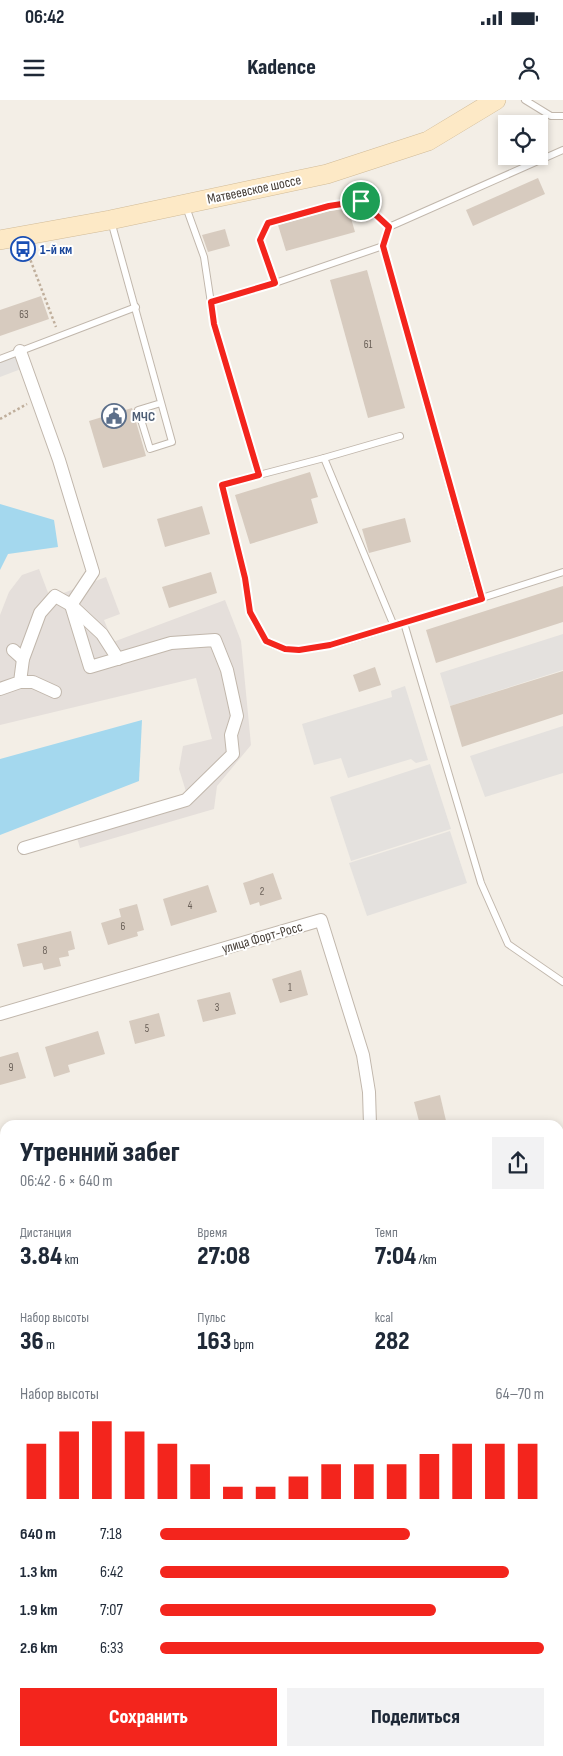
<!DOCTYPE html>
<html lang="ru">
<head>
<meta charset="utf-8">
<style>
  body { margin:0; font-family:"Sofia Sans Condensed",sans-serif; background:#f2f2f3; color:#1f2937; height:100vh; display:flex; flex-direction:column; font-size:19px; white-space:nowrap }
  * { box-sizing:border-box; margin:0 }
  p { font-size:16px; color:#747a83 }
  .icon { flex:none; width:28px; height:28px; fill:none; stroke:currentColor; stroke-width:2; stroke-linecap:round; stroke-linejoin:round }
  .map { position:relative; flex:1; overflow:hidden }
  .side { position:absolute; left:0px; top:1020px; width:564px; height:636px; display:flex; flex-direction:column; background:#fff; border-radius:15px 15px 0 0; box-shadow:0 2px 8px #0003 }
  .side>* { flex:none }
  .controls { position:absolute; left:498px; top:15px; display:grid; gap:10px }
  .controls a { display:grid; place-items:center; width:50px; height:50px; border-radius:0px; background:#fff; box-shadow:0 2px 8px #0003; font-size:25px }
  .pin { position:absolute; display:grid; place-items:center; width:42px; height:42px; color:#fff; margin:-21px; border:2px solid #fff; border-radius:50%; box-shadow:0 1px 5px #0007 }
  .round { display:grid; place-items:center; flex:none; width:52px; height:52px; border-radius:0px; background:#f2f2f3 }
  .headline { display:flex; align-items:center; justify-content:space-between; height:85px; padding:0 20px }
  h1 { font-size:28px; font-weight:800; line-height:38px }
  .metrics { display:grid; grid-template-columns:repeat(3,1fr); gap:8px; height:85px; padding:5px 20px }
  .metrics div { display:grid; align-content:center }
  .metrics b { font-size:25px; font-weight:800 }
  .metrics small { font-size:14px; font-weight:400 }
  .metrics p { font-size:14px }
  .chart { height:140px; padding:10px 20px }
  .chart p { display:flex; justify-content:space-between }
  .chart svg { width:100%; height:90px; margin-top:5px; stroke:#f3251d; stroke-width:6 }
  .primary-button { display:flex; gap:10px; margin-top:auto; padding:10px 20px }
  .primary-button a { flex:1; height:58px; border-radius:0px; background:#f3251d; color:#fff; font-size:20px; font-weight:800; line-height:58px; text-align:center }
  .primary-button a+a { background:#f2f2f3; color:#1f2937 }
  ul { padding:0 20px; list-style:none; font-size:16px }
  li { display:grid; grid-template-columns:80px 60px 1fr; align-items:center; height:38px }
  li i { height:12px; border-radius:6px; background:#f3251d }
  .status { display:flex; justify-content:space-between; align-items:center; height:35px; padding:0 25px; background:#fff; direction:ltr }
  .status svg { height:14px; fill:currentColor }
  header { display:flex; justify-content:space-between; align-items:center; height:65px; padding:0 20px; background:#fff; font-size:22px; font-weight:800 }
  .map>svg:first-child { display:block }
  .industrial { fill:#e5dfdb }
  .green { fill:#d4e6b0 }
  .parking { fill:#e4e1de }
  .water { fill:#a4d8ee }
  .building { fill:#d7cbbf }
  .lines { fill:none; stroke-linecap:round; stroke-linejoin:round }
  .service-casing { stroke:#c1b7ac; stroke-width:8 }
  .minor-casing { stroke:#c1b7ac; stroke-width:14 }
  .secondary-casing { stroke:#d1bb98; stroke-width:20 }
  .path { stroke:#bfae9b; stroke-width:2.5; stroke-dasharray:2.5 2.5; stroke-linecap:butt }
  .service { stroke:#fff; stroke-width:6 }
  .minor { stroke:#fff; stroke-width:12 }
  .secondary { stroke:#fde9c6; stroke-width:19 }
  .route-casing { stroke:#fff; stroke-width:10 }
  .route { stroke:#f3251d; stroke-width:6 }
  .labels { text-anchor:middle; stroke-width:4; stroke-linejoin:round; paint-order:stroke }
  .number-label { font-size:11px; fill:#6a6058 }
  .street-label { font-size:14px; fill:#453d36; stroke:#fff }
  .transit-label { font-size:14px; font-weight:bold; fill:#164399; stroke:#fff; text-anchor:start }
  .service-label { font-size:14px; font-weight:bold; fill:#4e5e75; stroke:#fff; text-anchor:start }
</style>
</head>
<body>
<div class="status"><b>06:42</b><svg viewBox="0 0 49 12"><path d="M0 12V9h3v3zM5 12V6h3v6zM10 12V3h3v9zM15 12V0h3v12zM26 1h20v11H26zM47 4h2v5h-2z"/></svg></div>
<header><svg class="icon" aria-label="menu" viewBox="0 0 24 24"><path d="M4 6h16M4 12h16M4 18h16"/></svg>Kadence<svg class="icon" aria-label="person" viewBox="0 0 24 24"><circle cx="12" cy="8" r="4"/><path d="M4 21q1-7 8-7t8 7"/></svg></header>
<div class="map">
<svg width="563" height="1656" viewBox="0 0 563 1656">
  <rect width="100%" height="100%" fill="#f3eee6"/>
  <path class="industrial" d="M 39,469 L 50,498 L 106,477 L 120,514 L 104,520 L 113,542 L 225,500 L 241,541 L 251,645 L 217,686 L 214,709 L 80,748 L 75,731 L 188,698 L 179,669 L 183,646 L 212,639 L 196,578 L 0,625 L 0,515 L 9,492 L 22,475 Z"/>
  <path class="green" d="M 0,1094 L 5,1096 L 5,1329 L 0,1336 Z"/>
  <g class="parking">
    <path d="M 15,254 L 21,269 L 0,277 L 0,259 Z"/>
    <path d="M 563,534 L 563,570 L 450,606 L 440,573 Z"/>
    <path d="M 405,586 L 428,660 L 416,663 L 411,659 L 348,678 L 341,658 L 314,665 L 302,624 L 392,597 L 391,591 Z"/>
    <path d="M 563,626 L 563,673 L 485,697 L 470,656 Z"/>
    <path d="M 430,664 L 451,729 L 351,761 L 330,697 Z"/>
    <path d="M 450,731 L 467,783 L 367,816 L 349,763 Z"/>
  </g>
  <g class="water">
    <path d="M 0,404 L 54,420 L 58,447 L 8,454 L 0,470 Z"/>
    <path d="M 142,620 L 139,681 L 0,735 L 0,659 Z"/>
  </g>
  <g class="building">
    <path d="M 538,78 L 545,94 L 473,126 L 466,110 Z"/>
    <path d="M 348,108 L 355,132 L 286,151 L 278,125 L 330,111 Z"/>
    <path d="M 225,129 L 230,146 L 208,152 L 202,135 Z"/>
    <path d="M 367,170 L 405,308 L 368,318 L 330,180 Z"/>
    <path d="M 41,196 L 49,219 L 0,236 L 0,210 Z"/>
    <path d="M 132,308 L 146,356 L 103,368 L 89,321 Z"/>
    <path d="M 310,372 L 318,397 L 311,399 L 318,423 L 250,444 L 235,395 Z"/>
    <path d="M 202,406 L 210,434 L 165,447 L 157,419 Z"/>
    <path d="M 405,418 L 411,442 L 369,453 L 362,429 Z"/>
    <path d="M 211,472 L 217,493 L 169,508 L 162,487 Z"/>
    <path d="M 563,486 L 563,522 L 436,563 L 426,530 Z"/>
    <path d="M 375,567 L 381,585 L 359,592 L 353,575 Z"/>
    <path d="M 563,571 L 563,614 L 462,647 L 450,606 Z"/>
    <path d="M 273,773 L 282,799 L 260,806 L 259,802 L 250,805 L 243,783 Z"/>
    <path d="M 208,785 L 217,812 L 171,826 L 163,799 Z"/>
    <path d="M 137,804 L 144,830 L 137,832 L 138,836 L 108,845 L 101,823 L 121,817 L 119,809 Z"/>
    <path d="M 71,831 L 75,849 L 68,851 L 69,856 L 59,858 L 61,866 L 44,870 L 42,863 L 23,867 L 17,844 Z"/>
    <path d="M 301,870 L 308,895 L 280,903 L 272,879 Z"/>
    <path d="M 230,892 L 236,914 L 203,922 L 197,900 Z"/>
    <path d="M 159,913 L 165,936 L 135,944 L 129,921 Z"/>
    <path d="M 98,931 L 105,954 L 68,965 L 70,972 L 54,977 L 45,947 Z"/>
    <path d="M 18,952 L 26,978 L 0,985 L 0,957 Z"/>
    <path d="M 440,995 L 447,1025 L 420,1025 L 414,1002 Z"/>
  </g>
  <g class="lines">
    <defs>
      <g id="service">
        <path d="M 525,0 L 551,16 L 563,16"/>
        <path d="M 186,107 L 204,157 L 214,223 L 259,375 L 222,385 L 245,478 L 250,512 L 266,541 C 271,544 277,547 283,548 C 313,556 374,532 404,523 L 481,783 L 508,844 L 563,882"/>
        <path d="M 111,121 L 172,342 L 150,349 L 138,310 L 161,303"/>
        <path d="M 389,127 L 383,146 L 481,499"/>
        <path d="M 275,183 L 383,146"/>
        <path d="M 211,202 L 275,183 L 260,140 L 268,123 L 329,106 L 361,101 L 389,127 L 563,50"/>
        <path d="M 0,259 L 136,207"/>
        <path d="M 324,358 L 400,336"/>
        <path d="M 259,375 L 324,358 L 394,526"/>
        <path d="M 404,523 L 563,472"/>
      </g>
      <g id="minor">
        <path d="M 71,505 L 102,534 L 118,559"/>
        <path d="M 13,550 L 23,559"/>
        <path d="M 20,582 L 33,582 L 55,592"/>
        <path d="M 0,589 L 20,582 L 23,559 L 40,513 L 55,496 L 71,505 L 93,472 L 59,360 L 20,251"/>
        <path d="M 24,748 L 186,700 L 233,654 L 231,635 L 237,616 L 227,570 L 215,540 L 171,543 L 90,567 L 71,505"/>
        <path d="M 0,914 L 321,820 L 363,955 L 369,992 L 370,1025"/>
        <path d="M 559,1125 L 563,1127"/>
        <path d="M 559,1329 L 563,1331"/>
        <path d="M 0,1549 L 5,1537"/>
        <path d="M 559,1626 L 563,1616"/>
        <path d="M 156,1656 L 159,1651"/>
        <path d="M 352,1656 L 354,1651"/>
        <path d="M 545,1656 L 547,1651"/>
      </g>
      <path id="secondary" d="M 0,140 L 110,120 L 327,74 L 428,41 L 496,0"/>
    </defs>
    <use href="#service" class="service-casing"/>
    <use href="#minor" class="minor-casing"/>
    <use href="#secondary" class="secondary-casing"/>
    <g class="path">
      <path d="M 27,151 L 56,227"/>
      <path d="M 0,319 L 27,304"/>
    </g>
    <use href="#service" class="service"/>
    <use href="#minor" class="minor"/>
    <use href="#secondary" class="secondary"/>
  </g>
  <g class="lines">
    <defs>
      <path id="route" d="M 361,101 L 389,127 L 383,146 L 482,499 L 330,545 L 299,550 L 285,549 L 266,541 L 250,512 L 245,478 L 222,385 L 259,375 L 214,224 L 211,202 L 275,183 L 260,140 L 268,123 L 329,106 Z"/>
    </defs>
    <use href="#route" class="route-casing"/>
    <use href="#route" class="route"/>
  </g>
  <defs>
    <symbol id="bus-ring" viewBox="-11 -11 22 22"><circle r="9.5" fill="#fff" stroke="#1a4fb4" stroke-width="1.5"/><path d="M-5-6H5V4H4V6H2V4H-2V6H-4V4H-5ZM-3.5-4V0h7V-4ZM-3.5 1.2v1.5H-2V1.2ZM2 1.2v1.5H3.5V1.2Z" fill="#1a4fb4"/></symbol>
    <symbol id="civic-ring" viewBox="-11 -11 22 22"><circle r="9.5" fill="#fff" stroke="#5c6f8a" stroke-width="1.5"/><path d="M-.6-6.5H3V-4.5H.6V-3L4-1V1h2V6H-6V1h2V-1L-.6-3ZM-1.2 2.5V6h2.4V2.5Z" fill="#5c6f8a"/></symbol>
  </defs>
  <g fill-rule="evenodd">
    <use href="#bus-ring" x="9" y="135" width="28" height="28"/>
    <use href="#civic-ring" x="100" y="302" width="28" height="28"/>
  </g>
  <g class="labels">
    <g class="number-label">
      <text x="24" y="218">63</text>
      <text x="368" y="248">61</text>
      <text x="262" y="795">2</text>
      <text x="190" y="809">4</text>
      <text x="123" y="830">6</text>
      <text x="45" y="854">8</text>
      <text x="290" y="891">1</text>
      <text x="217" y="911">3</text>
      <text x="147" y="932">5</text>
      <text x="11" y="971">9</text>
    </g>
    <g class="street-label">
      <text transform="translate(254 89) rotate(-12)" y="5">Матвеевское шоссе</text>
      <text transform="translate(262 837) rotate(-16)" y="5">улица Форт-Росс</text>
    </g>
    <g class="transit-label">
      <text x="40" y="154">1-й км</text>
    </g>
    <g class="service-label">
      <text x="132" y="321">МЧС</text>
    </g>
  </g>
</svg>
<div class="controls">
<a><svg class="icon" aria-label="locate" viewBox="0 0 24 24"><circle cx="12" cy="12" r="6"/><path d="M12 2v4M12 18v4M2 12h4M18 12h4"/></svg></a>
</div>
<div class="pin" style="left:361px;top:101px;background:#1e9e55"><svg class="icon" aria-label="arrive" viewBox="0 0 24 24"><path d="M6 21V4h12l-3 4 3 4H6"/></svg></div>
<section class="side">
<div class="headline"><div><h1>Утренний забег</h1><p>06:42 · 6 × 640 m</p></div><a class="round"><svg class="icon" aria-label="share" viewBox="0 0 24 24"><path d="M12 15V3M7 8l5-5 5 5M5 13v7h14v-7"/></svg></a></div>
<div class="metrics">
<div><p>Дистанция</p><b>3.84<small> km</small></b></div>
<div><p>Время</p><b>27:08</b></div>
<div><p>Темп</p><b>7:04<small> /km</small></b></div>
</div>
<div class="metrics">
<div><p>Набор высоты</p><b>36<small> m</small></b></div>
<div><p>Пульс</p><b>163<small> bpm</small></b></div>
<div><p>kcal</p><b>282</b></div>
</div>
<div class="chart"><p><span>Набор высоты</span>64–70 m</p>
<svg viewBox="0 0 160 44" preserveAspectRatio="none"><path d="M5 44V17M15 44V11M25 44V6M35 44V11M45 44V17M55 44V27M65 44V38M75 44V38M85 44V33M95 44V27M105 44V27M115 44V27M125 44V22M135 44V17M145 44V17M155 44V17"/></svg>
</div>
<ul>
<li><b>640 m</b>7:18<i style="width:65%"></i></li>
<li><b>1.3 km</b>6:42<i style="width:91%"></i></li>
<li><b>1.9 km</b>7:07<i style="width:72%"></i></li>
<li><b>2.6 km</b>6:33<i style="width:100%"></i></li>
</ul>
<div class="primary-button"><a>Сохранить</a><a>Поделиться</a></div>
</section>
</div>
</body>
</html>
